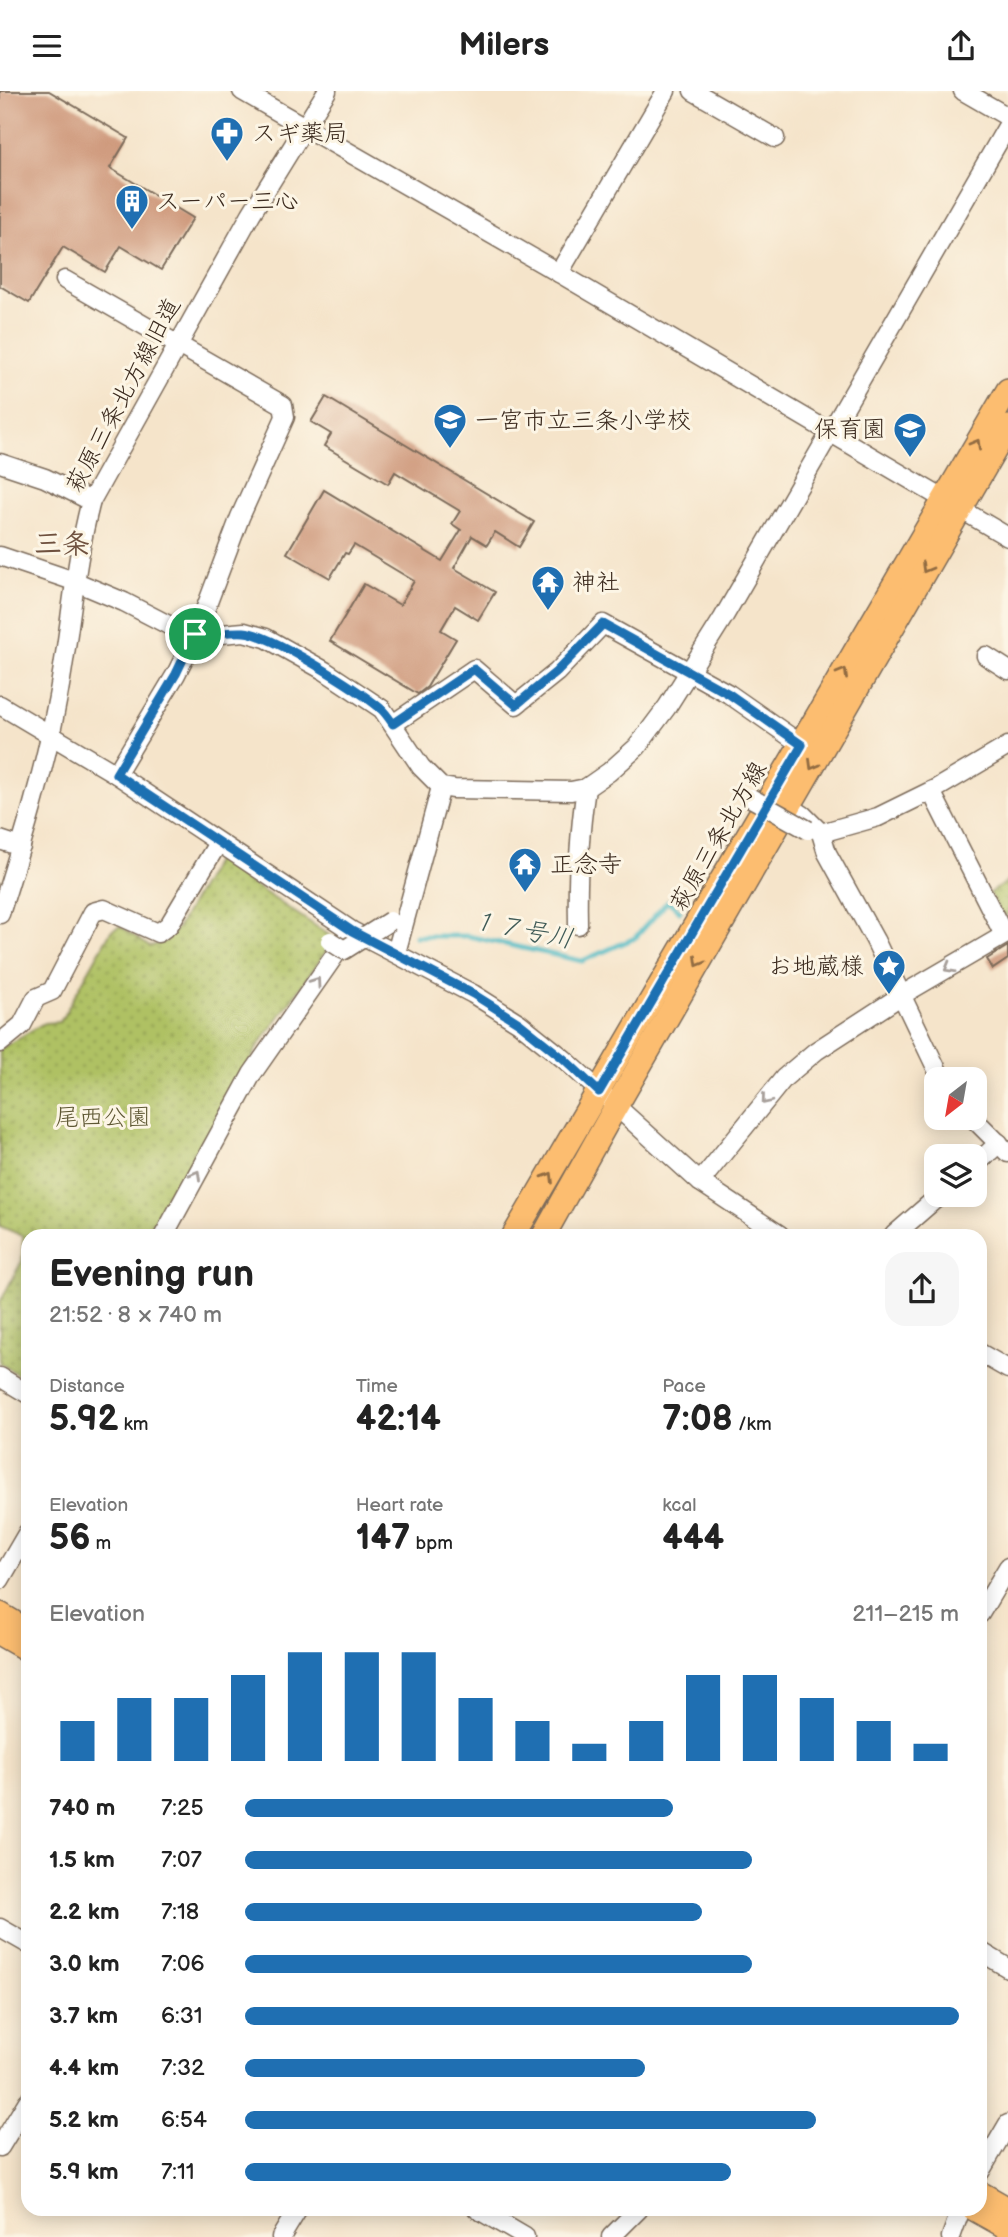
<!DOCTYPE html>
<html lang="en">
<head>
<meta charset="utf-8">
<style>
  body { margin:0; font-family:"Balsamiq Sans","Klee One",sans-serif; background:#f6f6f6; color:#222; height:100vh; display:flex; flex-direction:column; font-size:26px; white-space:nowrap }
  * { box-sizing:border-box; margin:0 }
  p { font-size:23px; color:#767676 }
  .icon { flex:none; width:38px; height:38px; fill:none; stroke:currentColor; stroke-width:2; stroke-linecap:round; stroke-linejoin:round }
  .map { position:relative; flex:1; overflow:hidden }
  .side { position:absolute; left:21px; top:1138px; width:966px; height:987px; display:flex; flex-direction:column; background:#fff; border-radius:21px; box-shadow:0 4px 18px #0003 }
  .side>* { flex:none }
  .needle { width:46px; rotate:211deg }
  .tools { position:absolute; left:924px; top:976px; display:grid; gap:14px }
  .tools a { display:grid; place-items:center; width:63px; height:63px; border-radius:14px; background:#fff; box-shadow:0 4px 18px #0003; font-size:35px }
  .pin { position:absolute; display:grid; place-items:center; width:60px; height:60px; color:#fff; margin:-30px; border:4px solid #fff; border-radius:50%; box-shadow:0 2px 7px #0007 }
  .round { display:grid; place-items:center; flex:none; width:74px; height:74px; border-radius:21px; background:#f6f6f6 }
  .headline { display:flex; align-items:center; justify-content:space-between; height:119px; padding:0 28px }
  h1 { font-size:38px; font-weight:700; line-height:52px }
  .stats { display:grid; grid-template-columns:repeat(3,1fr); gap:10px; height:119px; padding:7px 28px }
  .stats div { display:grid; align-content:center }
  .stats b { font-size:35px; font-weight:700 }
  .stats small { font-size:19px; font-weight:400 }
  .stats p { font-size:19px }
  .chart { height:196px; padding:14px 28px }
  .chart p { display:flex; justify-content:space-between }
  .chart svg { width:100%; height:126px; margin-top:7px; stroke:#1f6fb2; stroke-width:6 }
  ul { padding:0 28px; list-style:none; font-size:23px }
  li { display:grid; grid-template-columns:112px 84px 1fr; align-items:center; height:52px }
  li i { height:18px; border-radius:9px; background:#1f6fb2 }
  header { display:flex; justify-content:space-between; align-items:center; height:91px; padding:0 28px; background:#fff; font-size:32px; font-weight:700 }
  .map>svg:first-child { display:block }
  .park { fill:url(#park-dots); stroke:#757641; stroke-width:2 }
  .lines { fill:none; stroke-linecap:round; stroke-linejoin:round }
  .stream { stroke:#49b7c2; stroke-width:5 }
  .building { fill:#cf9a7d }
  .minor-casing { stroke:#7c6b5a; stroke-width:21 }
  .major-casing { stroke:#7c6b5a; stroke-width:26 }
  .minor { stroke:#fff; stroke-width:18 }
  .major { stroke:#fcbd6f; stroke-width:23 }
  .minor-bridge-casing { stroke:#7c6b5a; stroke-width:21; stroke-linecap:butt }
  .minor-bridge { stroke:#fff; stroke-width:18 }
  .oneway { stroke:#926c42 }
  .oneway2 { stroke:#a79f9a }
  .route-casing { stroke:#fff; stroke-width:14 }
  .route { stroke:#1f6fb2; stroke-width:9 }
  .labels { text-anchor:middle; stroke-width:6; stroke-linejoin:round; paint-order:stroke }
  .poi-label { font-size:24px; fill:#3b2a1e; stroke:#fcf5e5; text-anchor:start }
  .street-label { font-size:24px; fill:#3b2a1e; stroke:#fcf5e5 }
  .park-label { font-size:24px; fill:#5e5733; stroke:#fcf5e5 }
  .water-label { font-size:26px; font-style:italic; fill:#405b57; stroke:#fcf5e5 }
  .quarter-label { font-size:28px; font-weight:bold; fill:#6f513f; stroke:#fcf5e5 }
</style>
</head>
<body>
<header><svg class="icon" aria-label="menu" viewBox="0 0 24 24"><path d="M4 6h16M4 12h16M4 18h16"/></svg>Milers<svg class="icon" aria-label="share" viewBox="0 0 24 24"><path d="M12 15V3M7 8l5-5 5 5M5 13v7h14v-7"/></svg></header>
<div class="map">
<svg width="1008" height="2146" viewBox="0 0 1008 2146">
  <defs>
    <pattern id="park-dots" width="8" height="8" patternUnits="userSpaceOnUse" patternTransform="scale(1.75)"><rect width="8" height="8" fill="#afc164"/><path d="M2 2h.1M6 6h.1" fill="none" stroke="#909d52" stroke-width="1.8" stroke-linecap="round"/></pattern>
  </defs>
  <rect width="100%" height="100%" fill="#fcf5e5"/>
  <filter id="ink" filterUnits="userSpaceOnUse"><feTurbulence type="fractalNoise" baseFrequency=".0143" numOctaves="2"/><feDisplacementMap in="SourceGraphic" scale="14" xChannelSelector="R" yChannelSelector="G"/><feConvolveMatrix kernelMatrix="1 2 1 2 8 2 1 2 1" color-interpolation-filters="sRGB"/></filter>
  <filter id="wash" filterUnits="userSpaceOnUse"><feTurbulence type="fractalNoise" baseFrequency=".00686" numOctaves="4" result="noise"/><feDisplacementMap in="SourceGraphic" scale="28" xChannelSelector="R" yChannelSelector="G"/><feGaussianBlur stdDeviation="1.57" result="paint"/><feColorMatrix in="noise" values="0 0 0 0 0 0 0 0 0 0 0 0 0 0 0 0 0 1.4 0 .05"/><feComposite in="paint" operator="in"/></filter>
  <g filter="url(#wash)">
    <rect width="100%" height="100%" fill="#f5e4ca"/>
    <g class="park">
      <path d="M 216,769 L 335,848 L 258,955 L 160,1144 L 28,1144 L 28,1290 L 0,1272 L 0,1211 L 22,1170 L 23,1145 L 0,1135 L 0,958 L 44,932 L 60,931 L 111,840 L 120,835 L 150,856 L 166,850 L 178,836 Z"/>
      <path d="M 1008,790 L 1008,824 L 1002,827 L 990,802 Z"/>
    </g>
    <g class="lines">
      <path class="stream" d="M 415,845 L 468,845 L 582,870 L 635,847 L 668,810 L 680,820"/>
    </g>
    <g id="blocks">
      <g class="building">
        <path d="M 0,0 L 49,0 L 128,47 L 110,77 L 193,127 L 161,179 L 121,155 L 105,181 L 63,156 L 29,212 L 0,195 Z"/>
        <path d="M 326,306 L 534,431 L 519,456 L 495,441 L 487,454 L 472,445 L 454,477 L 495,501 L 478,529 L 455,515 L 441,539 L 456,548 L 427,596 L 418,603 L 330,550 L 364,493 L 400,514 L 414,490 L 354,454 L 348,463 L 345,462 L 330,487 L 287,462 L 324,399 L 442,470 L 461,439 L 452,433 L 460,420 L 395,381 L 388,393 L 324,355 L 331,343 L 311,331 Z"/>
        <path d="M 1008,855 L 1008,868 L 993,878 L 987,868 Z"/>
      </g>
    </g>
  </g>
  <g filter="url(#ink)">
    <use href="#blocks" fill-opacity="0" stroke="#7c6b5a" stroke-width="2"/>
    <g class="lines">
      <defs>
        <g id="minor">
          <path d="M 242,0 L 559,182 L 1008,446"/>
          <path d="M 693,0 L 775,47"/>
          <path d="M 963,0 L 1008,26"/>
          <path d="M 559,182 L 666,0"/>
          <path d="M 65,189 L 283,314 L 285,326 L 240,426 L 196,543 L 176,583 L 116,683"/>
          <path d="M 0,372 L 45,387 L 91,410"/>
          <path d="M 0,465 L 74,490 L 124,511 L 184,542 L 210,544 L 244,541 L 266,547 L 325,580 L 382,618 L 421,676 L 441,696 L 454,698 L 571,700 L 586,697 L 609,681 L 637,656 L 667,616 L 723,527 L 1008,34"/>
          <path d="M 986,565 L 1008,579"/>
          <path d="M 0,614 L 116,683 L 352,840 L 473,903 L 519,932 L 564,968 L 700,1091 L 780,1144"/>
          <path d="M 393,633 L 474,578 L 516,614 L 557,581 L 603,533 L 729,603 L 802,654"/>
          <path d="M 931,700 L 1004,844"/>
          <path d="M 789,715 L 803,724 L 821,742 L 827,762 L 875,849 L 942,989"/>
          <path d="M 821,742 L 878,726 L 937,697 L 1008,655"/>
          <path d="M 0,749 L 21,756"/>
          <path d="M 0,823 C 21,755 43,686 56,616 C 70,548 73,478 91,410 L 251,123 L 327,0"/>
          <path d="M 578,834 C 577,787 579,743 586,697"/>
          <path d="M 396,862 L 441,696"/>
          <path d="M 0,952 L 22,934 L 36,907 L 52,900 L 93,821 L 104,818 L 158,842 L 169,834 L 218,752"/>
          <path d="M 973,1027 L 1008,1062"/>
          <path d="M 975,1074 L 999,1052"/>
          <path d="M 700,1091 L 784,987 L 816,960 L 902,904 L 1008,842"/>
          <path d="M 164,1144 L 252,983 L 349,844"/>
          <path d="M 894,1144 L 940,1104"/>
          <path d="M 980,1262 L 1008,1278"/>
          <path d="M 0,1286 L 28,1303"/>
          <path d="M 0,1489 L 28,1441"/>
          <path d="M 980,1523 L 1008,1476"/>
          <path d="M 0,1837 L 28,1853"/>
          <path d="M 980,1860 L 1008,1877"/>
          <path d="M 0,2056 L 28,2010"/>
          <path d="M 980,2081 L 1008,2033"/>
          <path d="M 477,2118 L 525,2146"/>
          <path d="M 281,2146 L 298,2118"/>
          <path d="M 611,2146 L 639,2118"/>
          <path d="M 951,2146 L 961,2118"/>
        </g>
        <g id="major">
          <path d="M 514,1144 L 1008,299"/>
          <path d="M 544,1144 L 610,1026 L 1008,336"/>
          <path d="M 0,1523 L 28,1540"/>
          <path d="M 0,1543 L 28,1559"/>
          <path d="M 980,2102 L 1008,2118"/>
          <path d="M 974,2118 L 1008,2137"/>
        </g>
      </defs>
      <use href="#minor" class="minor-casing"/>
      <use href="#major" class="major-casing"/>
      <use href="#minor" class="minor"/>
      <use href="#major" class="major"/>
      <defs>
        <g id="minor-bridge">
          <path d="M 751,707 L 808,739"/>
          <path d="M 330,850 L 344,859 L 390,830"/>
        </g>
      </defs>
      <use href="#minor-bridge" class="minor-bridge-casing"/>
      <use href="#minor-bridge" class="minor-bridge"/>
    </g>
    <defs><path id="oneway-chevron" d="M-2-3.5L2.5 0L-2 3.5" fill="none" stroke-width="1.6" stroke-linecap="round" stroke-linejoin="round" transform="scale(1.75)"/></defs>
    <g class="oneway">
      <use href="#oneway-chevron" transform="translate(976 353) rotate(-60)"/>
      <use href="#oneway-chevron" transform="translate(926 477) rotate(120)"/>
      <use href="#oneway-chevron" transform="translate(843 582) rotate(-60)"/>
      <use href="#oneway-chevron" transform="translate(813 674) rotate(120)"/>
      <use href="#oneway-chevron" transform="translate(699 871) rotate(120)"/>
      <use href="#oneway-chevron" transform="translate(549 1086) rotate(-59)"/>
    </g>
    <g class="oneway2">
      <use href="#oneway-chevron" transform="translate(949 877) rotate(150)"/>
      <use href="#oneway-chevron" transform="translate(316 891) rotate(-55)"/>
      <use href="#oneway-chevron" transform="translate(766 1009) rotate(130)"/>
      <use href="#oneway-chevron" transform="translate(196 1084) rotate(-61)"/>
    </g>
  </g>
  <g class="lines" filter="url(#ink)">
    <defs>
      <path id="route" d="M 603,533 L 729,603 L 802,654 L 599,1001 L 564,968 L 519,932 L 473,903 L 352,840 L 116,683 L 176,583 L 195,543 C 212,544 228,540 244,541 C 271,543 357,598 380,617 C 385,621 389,627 393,633 L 474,578 L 516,614 L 556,581 Z"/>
    </defs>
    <use href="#route" class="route-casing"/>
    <use href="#route" class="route"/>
  </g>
  <defs>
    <symbol id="pharmacy-pin" viewBox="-11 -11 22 30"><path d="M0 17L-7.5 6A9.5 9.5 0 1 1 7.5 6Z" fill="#1f6fb2" stroke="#fcf5e5"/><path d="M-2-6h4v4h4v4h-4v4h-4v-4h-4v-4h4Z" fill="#fff"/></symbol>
    <symbol id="building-pin" viewBox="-11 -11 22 30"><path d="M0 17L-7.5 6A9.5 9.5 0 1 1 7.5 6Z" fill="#1f6fb2" stroke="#fcf5e5"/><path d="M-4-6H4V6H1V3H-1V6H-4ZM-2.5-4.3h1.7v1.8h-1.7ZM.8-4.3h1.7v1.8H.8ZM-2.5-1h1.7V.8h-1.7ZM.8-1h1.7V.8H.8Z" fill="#fff"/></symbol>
    <symbol id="school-pin" viewBox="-11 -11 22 30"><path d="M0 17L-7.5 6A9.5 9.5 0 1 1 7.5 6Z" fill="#1f6fb2" stroke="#fcf5e5"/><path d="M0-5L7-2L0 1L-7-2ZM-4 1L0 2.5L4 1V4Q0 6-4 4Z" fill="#fff"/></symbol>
    <symbol id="temple-pin" viewBox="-11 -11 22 30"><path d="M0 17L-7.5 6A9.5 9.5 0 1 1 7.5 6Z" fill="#1f6fb2" stroke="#fcf5e5"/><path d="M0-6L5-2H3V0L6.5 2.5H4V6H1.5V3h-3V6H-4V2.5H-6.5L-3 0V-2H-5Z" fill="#fff"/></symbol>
    <symbol id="sight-pin" viewBox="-11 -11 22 30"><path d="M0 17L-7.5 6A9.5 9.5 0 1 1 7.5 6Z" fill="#1f6fb2" stroke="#fcf5e5"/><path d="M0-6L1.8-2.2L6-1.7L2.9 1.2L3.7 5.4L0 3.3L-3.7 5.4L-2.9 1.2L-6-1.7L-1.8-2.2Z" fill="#fff"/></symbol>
  </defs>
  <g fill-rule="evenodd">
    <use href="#pharmacy-pin" x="208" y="23" width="38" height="52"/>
    <use href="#building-pin" x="113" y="91" width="38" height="52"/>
    <use href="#school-pin" x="431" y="310" width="38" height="52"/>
    <use href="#school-pin" x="891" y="319" width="38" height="52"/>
    <use href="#temple-pin" x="529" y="472" width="38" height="52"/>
    <use href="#temple-pin" x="506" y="754" width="38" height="52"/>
    <use href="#sight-pin" x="870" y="856" width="38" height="52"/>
  </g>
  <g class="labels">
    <g class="poi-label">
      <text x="252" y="50">スギ薬局</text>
      <text x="156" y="118">スーパー三心</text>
      <text x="475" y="337">一宮市立三条小学校</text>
      <text x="886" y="346" text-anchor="end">保育園</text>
      <text x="572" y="499">神社</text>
      <text x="550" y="781">正念寺</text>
      <text x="864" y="883" text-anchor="end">お地蔵様</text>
    </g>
    <g class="street-label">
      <text transform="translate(123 304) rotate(-62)" y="8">萩原三条北方線旧道</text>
      <text transform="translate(718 745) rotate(-60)" y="8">萩原三条北方線</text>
    </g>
    <g class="park-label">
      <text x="103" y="1034">尾西公園</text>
    </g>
    <g class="water-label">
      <text transform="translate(522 838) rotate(11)" y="9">１７号川</text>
    </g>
    <g class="quarter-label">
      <text x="62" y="462">三条</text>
    </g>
  </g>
</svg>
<div class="tools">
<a><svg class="needle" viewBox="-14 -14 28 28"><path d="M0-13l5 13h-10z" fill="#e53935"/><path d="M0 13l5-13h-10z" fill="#767676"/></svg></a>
<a><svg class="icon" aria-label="layers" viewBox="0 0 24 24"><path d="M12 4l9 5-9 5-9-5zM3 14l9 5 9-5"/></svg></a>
</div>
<div class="pin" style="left:195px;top:543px;background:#1e9e55"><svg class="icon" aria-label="arrive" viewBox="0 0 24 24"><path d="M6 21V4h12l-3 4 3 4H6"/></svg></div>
<section class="side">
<div class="headline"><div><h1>Evening run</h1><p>21:52 · 8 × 740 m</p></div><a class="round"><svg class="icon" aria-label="share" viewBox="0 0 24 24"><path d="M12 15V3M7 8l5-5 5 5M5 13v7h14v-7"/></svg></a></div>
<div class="stats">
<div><p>Distance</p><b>5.92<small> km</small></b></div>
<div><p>Time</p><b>42:14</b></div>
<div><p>Pace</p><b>7:08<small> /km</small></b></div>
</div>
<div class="stats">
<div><p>Elevation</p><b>56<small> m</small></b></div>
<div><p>Heart rate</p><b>147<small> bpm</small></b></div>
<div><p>kcal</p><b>444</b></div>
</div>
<div class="chart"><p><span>Elevation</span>211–215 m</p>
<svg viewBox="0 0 160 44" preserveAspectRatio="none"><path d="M5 44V30M15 44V22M25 44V22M35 44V14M45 44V6M55 44V6M65 44V6M75 44V22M85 44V30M95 44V38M105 44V30M115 44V14M125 44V14M135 44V22M145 44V30M155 44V38"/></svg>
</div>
<ul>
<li><b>740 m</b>7:25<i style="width:60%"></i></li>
<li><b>1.5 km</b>7:07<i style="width:71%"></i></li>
<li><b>2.2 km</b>7:18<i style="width:64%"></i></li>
<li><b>3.0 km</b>7:06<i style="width:71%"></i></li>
<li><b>3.7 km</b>6:31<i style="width:100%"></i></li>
<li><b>4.4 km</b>7:32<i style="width:56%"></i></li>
<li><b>5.2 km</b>6:54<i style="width:80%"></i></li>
<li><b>5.9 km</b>7:11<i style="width:68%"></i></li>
</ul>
</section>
</div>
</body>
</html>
